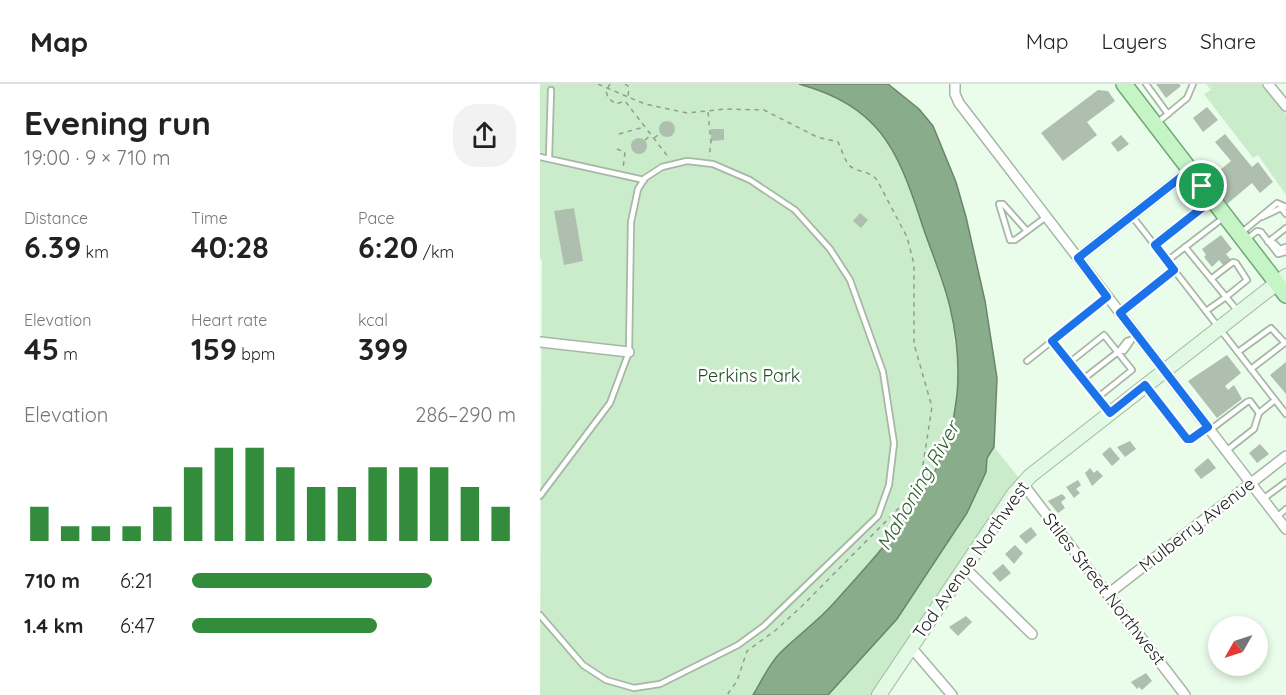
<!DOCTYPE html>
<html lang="en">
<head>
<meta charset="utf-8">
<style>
  body { margin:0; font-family:Quicksand,sans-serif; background:#f2f2f2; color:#222; height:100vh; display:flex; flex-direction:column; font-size:22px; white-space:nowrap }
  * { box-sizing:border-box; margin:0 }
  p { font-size:20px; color:#767676 }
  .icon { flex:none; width:33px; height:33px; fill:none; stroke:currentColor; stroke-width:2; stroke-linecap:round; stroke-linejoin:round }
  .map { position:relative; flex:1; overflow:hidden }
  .panel { display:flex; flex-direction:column; background:#fff; width:540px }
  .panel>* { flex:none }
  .needle { width:39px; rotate:231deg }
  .fabs { position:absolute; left:668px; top:532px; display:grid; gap:12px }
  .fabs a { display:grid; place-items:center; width:60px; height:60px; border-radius:50%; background:#fff; box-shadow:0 3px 9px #0003; font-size:30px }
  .pin { position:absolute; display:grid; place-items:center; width:51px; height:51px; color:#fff; margin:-26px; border:3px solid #fff; border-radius:50%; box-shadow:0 2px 6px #0007 }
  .round { display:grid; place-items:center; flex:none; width:63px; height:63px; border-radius:24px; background:#f2f2f2 }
  .summary { display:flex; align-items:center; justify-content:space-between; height:102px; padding:0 24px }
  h1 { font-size:33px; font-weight:800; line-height:45px }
  .figures { display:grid; grid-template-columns:repeat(3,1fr); gap:9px; height:102px; padding:6px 24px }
  .figures div { display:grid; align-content:center }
  .figures b { font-size:30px; font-weight:800 }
  .figures small { font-size:16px; font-weight:400 }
  .figures p { font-size:16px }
  .chart { height:168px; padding:12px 24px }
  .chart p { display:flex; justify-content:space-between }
  .chart svg { width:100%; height:108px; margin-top:6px; stroke:#328c3c; stroke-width:6 }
  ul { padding:0 24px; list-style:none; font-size:20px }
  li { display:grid; grid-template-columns:96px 72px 1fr; align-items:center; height:45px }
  li i { height:15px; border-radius:8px; background:#328c3c }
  header { display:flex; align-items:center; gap:36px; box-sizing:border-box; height:84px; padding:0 30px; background:#fff; border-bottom:2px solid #e0e0e0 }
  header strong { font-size:28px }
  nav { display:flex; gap:33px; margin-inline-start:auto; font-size:21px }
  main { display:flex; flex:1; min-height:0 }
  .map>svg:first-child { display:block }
  .green { fill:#cbeccb }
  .water { fill:#89ad8a; stroke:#6a856a; stroke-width:1.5 }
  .building { fill:#afbfaf }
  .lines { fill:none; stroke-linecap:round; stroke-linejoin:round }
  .lane-casing { stroke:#a6b7a6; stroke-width:8 }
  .street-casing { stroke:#a6b7a6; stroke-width:12 }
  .secondary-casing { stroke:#a6b7a6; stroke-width:16 }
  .primary-casing { stroke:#72a875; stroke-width:18 }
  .path { stroke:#909d90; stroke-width:1.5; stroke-dasharray:4.5 4.5; stroke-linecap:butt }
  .lane { stroke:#fff; stroke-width:4.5 }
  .street { stroke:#fff; stroke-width:9 }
  .secondary { stroke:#e2fae3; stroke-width:14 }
  .primary { stroke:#c5f5c7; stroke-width:15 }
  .route-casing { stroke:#fff; stroke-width:12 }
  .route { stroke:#1a73e8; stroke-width:8 }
  .labels { text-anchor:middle; stroke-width:5; stroke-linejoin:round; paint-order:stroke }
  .park-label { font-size:18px; fill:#1d5022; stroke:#fff }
  .street-label { font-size:18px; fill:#202721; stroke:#fff }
  .water-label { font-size:20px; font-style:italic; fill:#2e6132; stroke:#fff }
</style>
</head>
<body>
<header>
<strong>Map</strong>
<nav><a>Map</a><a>Layers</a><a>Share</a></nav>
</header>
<main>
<section class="panel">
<div class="summary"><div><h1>Evening run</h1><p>19:00 · 9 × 710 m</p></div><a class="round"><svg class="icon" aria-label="share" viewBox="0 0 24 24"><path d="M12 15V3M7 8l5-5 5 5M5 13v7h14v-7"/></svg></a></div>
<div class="figures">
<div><p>Distance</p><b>6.39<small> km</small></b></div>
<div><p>Time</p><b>40:28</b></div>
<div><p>Pace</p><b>6:20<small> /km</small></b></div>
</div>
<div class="figures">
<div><p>Elevation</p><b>45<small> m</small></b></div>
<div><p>Heart rate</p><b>159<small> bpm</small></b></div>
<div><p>kcal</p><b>399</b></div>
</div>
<div class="chart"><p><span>Elevation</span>286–290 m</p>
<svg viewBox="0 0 160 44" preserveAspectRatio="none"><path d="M5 44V30M15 44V38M25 44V38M35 44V38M45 44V30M55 44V14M65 44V6M75 44V6M85 44V14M95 44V22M105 44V22M115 44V14M125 44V14M135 44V14M145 44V22M155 44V30"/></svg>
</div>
<ul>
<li><b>710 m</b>6:21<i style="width:74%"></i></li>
<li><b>1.4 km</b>6:47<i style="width:57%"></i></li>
</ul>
</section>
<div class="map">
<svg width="746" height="611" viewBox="0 0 746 611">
  <rect width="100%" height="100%" fill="#eafcea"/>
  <g class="green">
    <path d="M 0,0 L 259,0 L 304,16 L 319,25 L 347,59 L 368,96 L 410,223 L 419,291 L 415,338 L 395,388 L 367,435 L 281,533 L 238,570 L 213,611 L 0,611 L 2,176 L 0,175 Z"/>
    <path d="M 666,0 L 721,0 L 746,30 L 746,111 L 718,71 L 713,74 L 664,10 L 671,6 Z"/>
    <path d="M 454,363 L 480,395 L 472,403 L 332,611 L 288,611 L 357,535 L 387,491 L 427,429 L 446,388 L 447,374 Z"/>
  </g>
  <path class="water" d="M 259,0 L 348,0 L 379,25 L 393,42 L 416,98 L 426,133 L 445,217 L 457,294 L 454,363 L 447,374 L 446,388 L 427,429 L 357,535 L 288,611 L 213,611 C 221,598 229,580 240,569 C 257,552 277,538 293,520 C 378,426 441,358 410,223 C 403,194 390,165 381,137 C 357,63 338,22 259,0 Z"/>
  <g class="building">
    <path d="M 616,0 L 639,0 L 641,2 L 626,14 Z"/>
    <path d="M 558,6 L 568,7 L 575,17 L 547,38 L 557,51 L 523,77 L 501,49 Z"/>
    <path d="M 667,23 L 678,36 L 663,48 L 653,34 Z"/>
    <circle cx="127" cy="45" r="8"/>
    <path d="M 171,45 L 184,45 L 184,56 L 171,57 Z"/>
    <path d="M 685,50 L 712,83 L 718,78 L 733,98 L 720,109 L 712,99 L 687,120 L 668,96 L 691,77 L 675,58 Z"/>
    <path d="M 581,51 L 589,60 L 578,68 L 571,59 Z"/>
    <circle cx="99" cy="62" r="8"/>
    <path d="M 34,124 L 43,177 L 24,181 L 14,127 Z"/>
    <path d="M 320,129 L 328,136 L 321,144 L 313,137 Z"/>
    <path d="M 681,151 L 692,165 L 686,170 L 691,176 L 683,181 L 679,176 L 672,183 L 664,173 L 666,171 L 662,165 Z"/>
    <path d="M 687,271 L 701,289 L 685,302 L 688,306 L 694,301 L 702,315 L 677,334 L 648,297 Z"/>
    <path d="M 746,278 L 746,310 L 730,291 Z"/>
    <path d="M 590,357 L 596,365 L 585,373 L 577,363 Z"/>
    <path d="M 720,360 L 729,370 L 717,379 L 709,369 Z"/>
    <path d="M 570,363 L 580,375 L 572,382 L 562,370 Z"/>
    <path d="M 668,374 L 676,384 L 661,395 L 654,386 Z"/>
    <path d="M 550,384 L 554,389 L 557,386 L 563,392 L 552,402 L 545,389 Z"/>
    <path d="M 538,396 L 541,401 L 536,405 L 540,409 L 534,414 L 526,403 Z"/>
    <path d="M 522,410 L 526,414 L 521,418 L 525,424 L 518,429 L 508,417 Z"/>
    <path d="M 491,443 L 497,451 L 486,460 L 479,452 Z"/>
    <path d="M 475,461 L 483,469 L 474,480 L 465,470 Z"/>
    <path d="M 463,480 L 471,489 L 460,498 L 452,489 Z"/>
    <path d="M 426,532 L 432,538 L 418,552 L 409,543 Z"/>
    <path d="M 606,589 L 612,597 L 602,606 L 599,603 L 597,605 L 591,598 Z"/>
  </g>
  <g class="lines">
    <defs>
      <g id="lane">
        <path d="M 606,0 L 628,30"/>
        <path d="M 617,39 L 647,14 L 653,0"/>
        <path d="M 0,73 L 104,96"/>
        <path d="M 9,74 L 11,6"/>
        <path d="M 592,132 L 746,330"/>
        <path d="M 722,133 L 741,124 L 746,130"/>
        <path d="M 746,144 L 728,158 L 734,159 L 740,165 L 746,163"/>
        <path d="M 487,147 L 463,120 L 459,120 L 470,156 L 475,156 L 506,133"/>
        <path d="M 701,149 L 737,119 L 746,123"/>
        <path d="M 707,155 L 717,147 L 721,148 L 738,170 L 746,168"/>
        <path d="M 615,161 L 671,116"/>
        <path d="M 645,163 L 686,213 L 707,196 L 696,179 L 693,178 L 671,195"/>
        <path d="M 627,177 L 683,134"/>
        <path d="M 666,227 L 686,213 L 697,226"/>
        <path d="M 580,229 L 634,186"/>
        <path d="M 512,257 L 567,213"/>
        <path d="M 591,257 L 584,267 L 580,266 L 587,257 L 598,253"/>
        <path d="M 698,268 L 731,244 L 745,259"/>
        <path d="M 487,277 L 512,257 L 542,296 L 578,268"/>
        <path d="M 529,279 L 564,251 L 592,286 L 557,314"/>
        <path d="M 711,285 L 746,258"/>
        <path d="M 542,296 L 569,328"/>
        <path d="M 606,303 L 647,355 L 651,355 L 668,343"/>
        <path d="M 670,346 L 707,318 L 710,317 L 719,329"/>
        <path d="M 686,367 L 714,345 L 719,329 L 735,316"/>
        <path d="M 0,412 L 70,319 L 89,268 L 91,138 L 98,105 L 105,94 L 122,83 L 147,77 L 173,80 L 210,96 L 255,126 L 290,165 L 310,196 L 343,288 L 354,359 L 349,401 L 338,432 L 224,542 L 198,561 L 120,600 L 94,604 L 66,596 L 43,581 L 0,531"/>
        <path d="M 723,415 L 746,398"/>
        <path d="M 737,433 L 746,425"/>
      </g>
      <g id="street">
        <path d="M 415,0 L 415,10 L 419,19 L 746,445"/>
        <path d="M 728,0 L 746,22"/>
        <path d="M 538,174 L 650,86"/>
        <path d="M 0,258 L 89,268"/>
        <path d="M 483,400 L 645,611"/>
        <path d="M 424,483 L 492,550"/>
        <path d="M 568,510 L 746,372"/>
        <path d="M 370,562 L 412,611"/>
      </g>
      <path id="secondary" d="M 339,611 L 474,410 L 490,392 L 746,192"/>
      <path id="primary" d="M 584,0 L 746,211"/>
    </defs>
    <use href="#lane" class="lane-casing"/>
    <use href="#street" class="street-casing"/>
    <use href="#secondary" class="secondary-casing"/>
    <use href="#primary" class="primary-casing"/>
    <g class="path">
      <path d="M 58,0 L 88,13"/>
      <path d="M 70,0 L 66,7 L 68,14 L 76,20 L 85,17 L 129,74"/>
      <path d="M 85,0 L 89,3 L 88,13 L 105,20 L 147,29 L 186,25 L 224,26 L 277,53 L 298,58 C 301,64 304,74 308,80 C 315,89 328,85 337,96 L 367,153 L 374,180 L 374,260 L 392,323 L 382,387 L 362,421 L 262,522 L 236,546 L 207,567 L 197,597 L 187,611"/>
      <path d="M 168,28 L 171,58 L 169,73"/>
      <path d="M 79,50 L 104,43"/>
      <path d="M 114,54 L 121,49"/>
      <path d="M 105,56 L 111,51"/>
      <path d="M 77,65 L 85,68 L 83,85"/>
    </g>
    <use href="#lane" class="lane"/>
    <use href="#street" class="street"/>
    <use href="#secondary" class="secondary"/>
    <use href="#primary" class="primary"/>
  </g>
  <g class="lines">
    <defs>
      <path id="route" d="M 650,86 L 672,116 L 615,161 L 634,186 L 580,229 L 668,343 L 651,355 L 647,355 L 605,301 L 570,329 L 512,257 L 567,213 L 538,174 Z"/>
    </defs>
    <use href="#route" class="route-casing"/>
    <use href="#route" class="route"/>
  </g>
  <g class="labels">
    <g class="park-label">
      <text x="209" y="298">Perkins Park</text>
    </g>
    <g class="street-label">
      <text transform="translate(657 441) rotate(-38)" y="6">Mulberry Avenue</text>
      <text transform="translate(431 476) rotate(-55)" y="6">Tod Avenue Northwest</text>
      <text transform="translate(564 505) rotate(52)" y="6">Stiles Street Northwest</text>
    </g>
    <g class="water-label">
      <text transform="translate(378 402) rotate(-60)" y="7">Mahoning River</text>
    </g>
  </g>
</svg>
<div class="fabs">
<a><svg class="needle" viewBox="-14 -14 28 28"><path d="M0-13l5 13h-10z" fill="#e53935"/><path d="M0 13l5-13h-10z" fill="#767676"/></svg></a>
</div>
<div class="pin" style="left:662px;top:102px;background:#1e9e55"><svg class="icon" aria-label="arrive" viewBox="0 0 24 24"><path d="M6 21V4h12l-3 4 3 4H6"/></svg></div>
</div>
</main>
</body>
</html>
